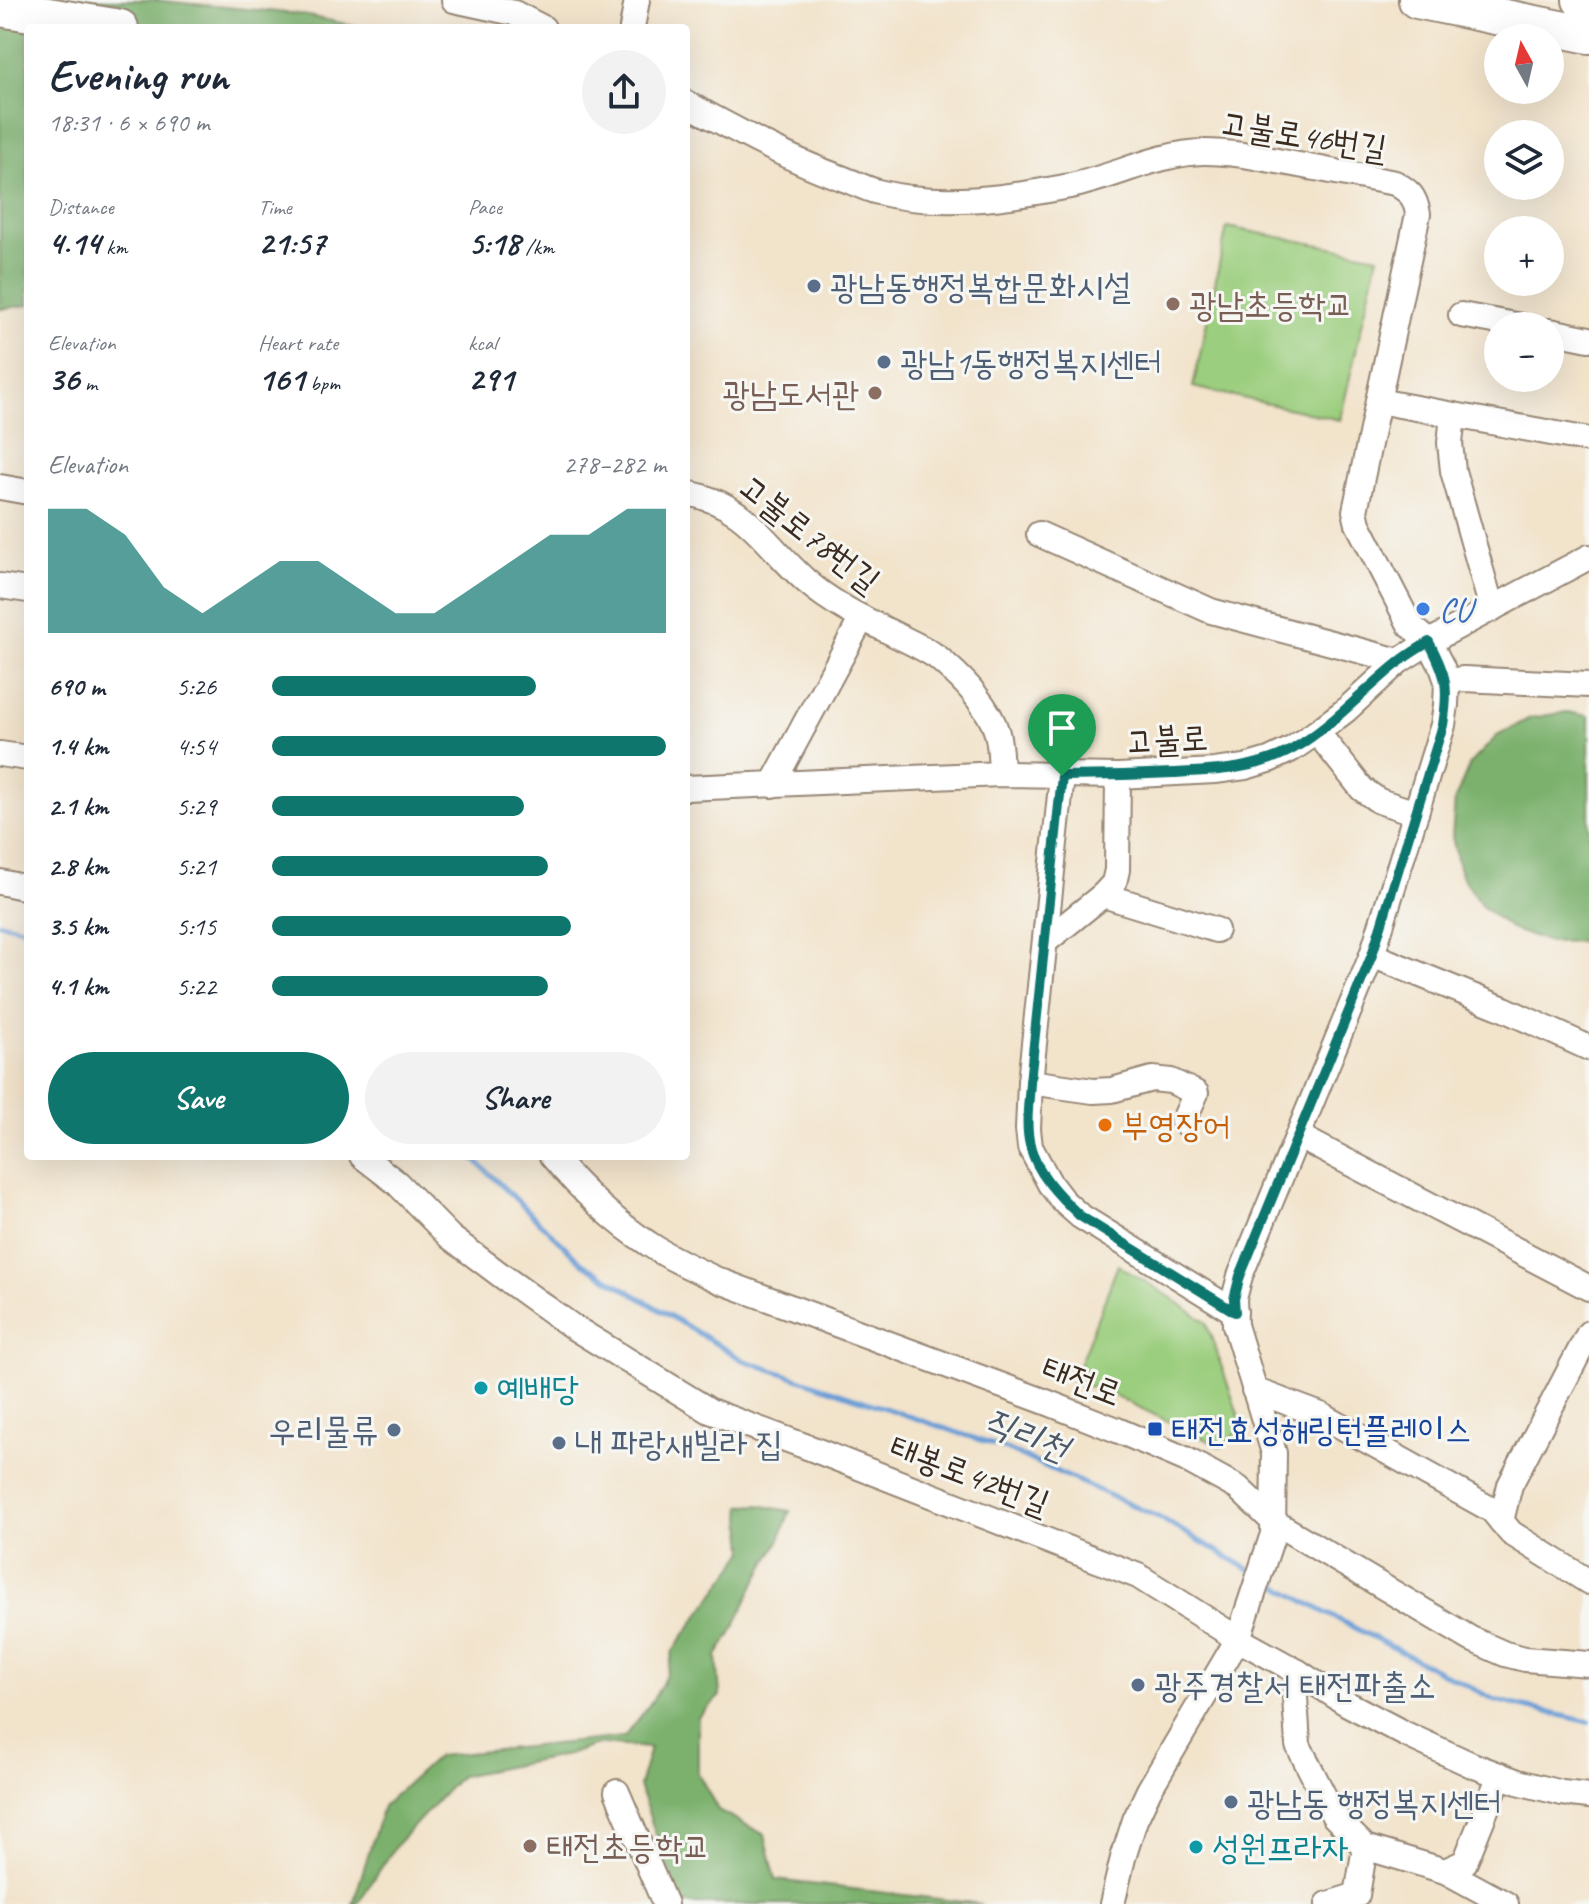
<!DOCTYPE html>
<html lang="en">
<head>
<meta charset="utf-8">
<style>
  body { margin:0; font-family:Caveat,"Poor Story",sans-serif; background:#f2f2f3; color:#1f2937; height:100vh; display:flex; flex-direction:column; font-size:30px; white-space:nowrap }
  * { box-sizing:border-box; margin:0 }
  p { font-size:26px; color:#747a83 }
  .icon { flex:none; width:44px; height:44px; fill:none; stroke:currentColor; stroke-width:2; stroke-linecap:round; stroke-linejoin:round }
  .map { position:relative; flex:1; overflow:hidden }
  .side { position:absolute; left:24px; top:24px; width:666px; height:1136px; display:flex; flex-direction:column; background:#fff; border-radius:8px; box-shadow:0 8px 32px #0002 }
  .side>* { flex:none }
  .needle { width:52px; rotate:352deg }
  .controls { position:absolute; left:1484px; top:24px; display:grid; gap:16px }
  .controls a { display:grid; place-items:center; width:80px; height:80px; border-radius:50%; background:#fff; box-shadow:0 8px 32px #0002; font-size:40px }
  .pin { position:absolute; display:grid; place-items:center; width:68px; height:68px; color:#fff; margin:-82px -34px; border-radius:50% 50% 50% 0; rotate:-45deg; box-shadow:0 0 8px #0007 }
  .pin .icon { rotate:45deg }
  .round { display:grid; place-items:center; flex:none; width:84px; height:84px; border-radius:42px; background:#f2f2f3 }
  .headline { display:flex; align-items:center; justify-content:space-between; height:136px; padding:0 24px }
  h1 { font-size:44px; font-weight:700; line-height:60px }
  .stats { display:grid; grid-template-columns:repeat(3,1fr); gap:12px; height:136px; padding:8px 24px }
  .stats div { display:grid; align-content:center }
  .stats b { font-size:34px; font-weight:700 }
  .stats small { font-size:22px; font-weight:400 }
  .stats p { font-size:22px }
  .chart { height:224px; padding:16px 24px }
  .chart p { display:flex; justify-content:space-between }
  .chart svg { width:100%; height:144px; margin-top:8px; fill:#0f766e; opacity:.7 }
  .action { display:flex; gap:16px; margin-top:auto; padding:16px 24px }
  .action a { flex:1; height:92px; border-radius:48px; background:#0f766e; color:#fff; font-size:32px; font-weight:700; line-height:92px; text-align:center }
  .action a+a { background:#f2f2f3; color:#1f2937 }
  ul { padding:0 24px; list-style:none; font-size:26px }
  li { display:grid; grid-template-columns:128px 96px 1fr; align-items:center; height:60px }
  li i { height:20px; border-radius:10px; background:#0f766e }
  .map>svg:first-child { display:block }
  .green { fill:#9bce7e; stroke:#6b7c4e; stroke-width:2 }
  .forest { fill:#7cb16d; stroke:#5c6e46; stroke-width:2 }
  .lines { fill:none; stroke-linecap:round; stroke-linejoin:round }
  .stream { stroke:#699dd5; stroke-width:5 }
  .minor-casing { stroke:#968674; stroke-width:28 }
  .highway-casing { stroke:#968674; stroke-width:40 }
  .minor { stroke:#fff; stroke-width:24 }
  .highway { stroke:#fff; stroke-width:36 }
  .route-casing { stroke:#fff; stroke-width:16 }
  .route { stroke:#0f766e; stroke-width:10 }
  .service-dot { fill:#5c6f8a; stroke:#f6f6f2; stroke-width:3 }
  .education-dot { fill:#8d6e63; stroke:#f6f6f2; stroke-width:3 }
  .shop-dot { fill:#3f7fe0; stroke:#f6f6f2; stroke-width:3 }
  .food-dot { fill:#e8710a; stroke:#f6f6f2; stroke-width:3 }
  .culture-dot { fill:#0f9aa8; stroke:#f6f6f2; stroke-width:3 }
  .transit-dot { fill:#1a4fb4; stroke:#f6f6f2; stroke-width:3 }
  .labels { text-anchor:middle; stroke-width:6; stroke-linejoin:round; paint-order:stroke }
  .street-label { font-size:34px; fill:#3b2a1e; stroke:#f6f6f2 }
  .service-label { font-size:34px; fill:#4e5e75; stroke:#f6f6f2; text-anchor:start }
  .education-label { font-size:34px; fill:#785e54; stroke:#f6f6f2; text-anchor:start }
  .shop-label { font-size:34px; fill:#366cbe; stroke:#f6f6f2; text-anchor:start }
  .food-label { font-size:34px; fill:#c56008; stroke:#f6f6f2; text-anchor:start }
  .culture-label { font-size:34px; fill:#0d838f; stroke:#f6f6f2; text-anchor:start }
  .transit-label { font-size:34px; fill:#164399; stroke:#f6f6f2; text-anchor:start }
  .water-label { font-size:36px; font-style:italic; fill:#4d5867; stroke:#f6f6f2 }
</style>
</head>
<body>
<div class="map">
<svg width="1589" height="1904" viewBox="0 0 1589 1904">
  <rect width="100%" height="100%" fill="#f6f6f2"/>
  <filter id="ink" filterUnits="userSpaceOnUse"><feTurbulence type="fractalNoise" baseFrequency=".0125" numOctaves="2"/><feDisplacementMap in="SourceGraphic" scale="16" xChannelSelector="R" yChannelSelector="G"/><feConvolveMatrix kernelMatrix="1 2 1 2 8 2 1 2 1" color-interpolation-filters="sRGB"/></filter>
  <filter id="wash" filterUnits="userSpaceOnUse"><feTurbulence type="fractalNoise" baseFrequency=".006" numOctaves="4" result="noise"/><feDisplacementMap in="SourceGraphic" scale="32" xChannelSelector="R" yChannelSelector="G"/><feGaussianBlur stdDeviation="1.8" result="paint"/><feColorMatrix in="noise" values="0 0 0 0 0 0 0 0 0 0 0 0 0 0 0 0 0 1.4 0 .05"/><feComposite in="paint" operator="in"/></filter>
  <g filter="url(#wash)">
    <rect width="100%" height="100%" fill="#f2e3cb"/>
    <g class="green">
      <path d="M 1227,227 L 1378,256 L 1340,420 L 1193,387 Z"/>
      <path d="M 1118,1265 L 1167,1295 L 1206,1322 L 1243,1428 L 1221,1447 L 1101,1389 L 1072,1383 Z"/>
    </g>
    <g class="forest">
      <path d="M 0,0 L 153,0 L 298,14 L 366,28 L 28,28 L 28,305 L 0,309 Z"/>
      <path d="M 1567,712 L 1589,716 L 1589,941 L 1550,942 L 1513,930 L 1483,907 L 1461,875 L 1452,837 L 1455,799 L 1470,764 L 1497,736 L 1530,718 Z"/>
      <path d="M 758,1505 L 790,1511 L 780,1539 L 754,1585 L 731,1634 L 717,1656 L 720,1696 L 698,1717 L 698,1773 L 718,1810 L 765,1835 L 776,1880 L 982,1904 L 680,1904 L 639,1786 L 650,1748 L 599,1744 L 567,1755 L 460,1776 L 397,1844 L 357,1904 L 353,1904 L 383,1806 L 438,1756 L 624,1737 C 646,1710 667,1686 673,1651 L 745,1551 L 741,1506 Z"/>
    </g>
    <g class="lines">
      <g class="stream">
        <path d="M 0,923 L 28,929"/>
        <path d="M 471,1156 L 582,1263 L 743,1360 L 1006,1449 L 1158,1517 L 1252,1571"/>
        <path d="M 1264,1578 L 1320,1610 L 1495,1700 L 1589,1722"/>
      </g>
    </g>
  </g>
  <g filter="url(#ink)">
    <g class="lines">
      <defs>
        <g id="minor">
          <path d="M 454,0 L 514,13 L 543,28"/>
          <path d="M 632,28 L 637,0"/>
          <path d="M 686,103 C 738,131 788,159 844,179 C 855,183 866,189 878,192 C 940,208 1008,198 1070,186 C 1115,177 1158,153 1204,152 C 1233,152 1261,158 1288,163 C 1324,170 1360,176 1395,183 C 1410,192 1415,196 1418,214 L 1378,401 L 1589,440"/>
          <path d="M 1461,315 L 1521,326"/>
          <path d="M 1550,331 L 1589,339"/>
          <path d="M 1453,416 L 1450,443 L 1453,471 L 1492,609"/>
          <path d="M 0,487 L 28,492"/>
          <path d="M 686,493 C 748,504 763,543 806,581 C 832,604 864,619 894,634 C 908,641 924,648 937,657 C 950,668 966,682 976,696 C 999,725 1000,738 1001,774"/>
          <path d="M 1039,534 L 1211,611 L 1399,661"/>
          <path d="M 0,586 L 28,590"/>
          <path d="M 1447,681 L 1464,679 L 1589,685"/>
          <path d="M 1317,732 L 1362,789 L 1379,801 L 1416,813"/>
          <path d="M 0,754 L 28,758"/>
          <path d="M 1062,776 L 1030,1082 L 1028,1129 L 1030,1147 L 1050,1184 L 1063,1201 L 1080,1216 L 1235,1312"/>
          <path d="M 772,785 L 862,618"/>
          <path d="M 686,788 L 1001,774 L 1118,776 L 1215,771 L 1245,767 L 1269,760 L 1292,749 L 1317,732 L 1346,710 L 1399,661 L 1429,642 L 1589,557"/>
          <path d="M 0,882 L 28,888"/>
          <path d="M 1103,895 L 1216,930"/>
          <path d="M 1046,941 L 1103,895 L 1114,883 L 1117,870 L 1118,776"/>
          <path d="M 1372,955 L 1504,1009 L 1589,1048"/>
          <path d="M 1030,1082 L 1093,1091 L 1112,1090 L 1152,1079 L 1171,1081 L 1196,1093 L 1183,1122"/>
          <path d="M 1298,1136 L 1589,1288"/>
          <path d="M 362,1156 L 397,1183 L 450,1237 L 502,1276 L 573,1327 L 710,1411 L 810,1448 L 1138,1576 L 1238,1639 L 1298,1672 L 1346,1703 L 1405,1734 L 1472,1765 L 1518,1782 L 1562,1793 L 1589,1796"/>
          <path d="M 552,1156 C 580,1189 612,1220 649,1244 C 671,1259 696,1270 720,1281 L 1046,1402 L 1117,1430 L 1185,1459 L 1238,1488 L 1274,1522 L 1471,1639 L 1505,1654 L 1525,1659 L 1589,1664"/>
          <path d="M 1254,1390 L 1321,1415 L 1492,1510 L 1511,1533 L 1589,1582"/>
          <path d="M 1501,1521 L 1510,1485 L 1589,1333"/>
          <path d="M 1298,1672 L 1295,1697 L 1298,1745 L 1334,1816 L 1365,1847 L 1445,1871 L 1506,1904"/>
          <path d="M 617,1792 L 665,1904"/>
          <path d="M 1445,1871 L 1465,1862 L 1500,1775"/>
          <path d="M 1112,1904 L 1123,1858 L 1135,1820 L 1149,1790 L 1238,1639 L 1273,1534 L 1274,1453 L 1235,1325 L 1234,1299 L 1240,1276 L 1372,955 L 1443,725 L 1446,705 L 1447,681 L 1442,667 L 1429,642 L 1410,625 L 1358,524 L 1355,511 L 1378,401"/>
          <path d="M 1328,1904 L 1357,1895 L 1365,1847"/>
        </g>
        <g id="highway">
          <path d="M 1417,0 L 1589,35"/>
          <path d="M 1581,0 L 1589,2"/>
          <path d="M 0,8 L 120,28"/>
        </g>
      </defs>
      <use href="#minor" class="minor-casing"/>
      <use href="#highway" class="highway-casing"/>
      <use href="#minor" class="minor"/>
      <use href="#highway" class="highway"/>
    </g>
  </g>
  <g class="lines" filter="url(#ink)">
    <defs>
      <path id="route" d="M 1429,642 C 1447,676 1449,687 1443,725 L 1372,955 L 1240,1276 L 1234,1299 L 1235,1312 L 1080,1216 C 1060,1197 1036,1173 1030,1145 C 1025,1125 1029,1103 1030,1082 L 1062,776 C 1099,776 1136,775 1173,773 C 1215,771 1256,770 1293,749 C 1332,726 1363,691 1398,663 C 1407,655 1418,649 1429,642 Z"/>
    </defs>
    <use href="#route" class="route-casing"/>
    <use href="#route" class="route"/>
  </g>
  <g class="service-dot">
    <circle cx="814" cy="286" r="8"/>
    <circle cx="884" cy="362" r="8"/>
    <circle cx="394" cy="1430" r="8"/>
    <circle cx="559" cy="1443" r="8"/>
    <circle cx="1138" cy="1685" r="8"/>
    <circle cx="1231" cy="1802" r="8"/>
  </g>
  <g class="education-dot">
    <circle cx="1173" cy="304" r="8"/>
    <circle cx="875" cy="393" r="8"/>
    <circle cx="530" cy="1846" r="8"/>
  </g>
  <circle class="shop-dot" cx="1423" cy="609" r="8"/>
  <circle class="food-dot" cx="1105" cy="1125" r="8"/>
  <g class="culture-dot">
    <circle cx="481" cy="1388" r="8"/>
    <circle cx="1196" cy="1847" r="8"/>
  </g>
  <rect class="transit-dot" x="1147" y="1421" width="16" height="16" rx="4"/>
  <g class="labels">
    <g class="street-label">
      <text transform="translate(1304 135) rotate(9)" y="12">고불로46번길</text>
      <text transform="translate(810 533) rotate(38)" y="12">고불로78번길</text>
      <text transform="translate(1167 739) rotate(-3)" y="12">고불로</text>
      <text transform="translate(1082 1380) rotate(21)" y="12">태전로</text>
      <text transform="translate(970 1474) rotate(21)" y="12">태봉로42번길</text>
    </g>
    <g class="service-label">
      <text x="830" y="298">광남동행정복합문화시설</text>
      <text x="900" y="374">광남1동행정복지센터</text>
      <text x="378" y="1442" text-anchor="end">우리물류</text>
      <text x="575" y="1455">내 파랑새빌라 집</text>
      <text x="1154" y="1697">광주경찰서 태전파출소</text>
      <text x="1247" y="1814">광남동 행정복지센터</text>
    </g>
    <g class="education-label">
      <text x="1189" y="316">광남초등학교</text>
      <text x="859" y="405" text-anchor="end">광남도서관</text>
      <text x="546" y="1858">태전초등학교</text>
    </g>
    <g class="shop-label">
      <text x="1439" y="621">CU</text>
    </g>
    <g class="food-label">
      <text x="1121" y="1137">부영장어</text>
    </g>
    <g class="culture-label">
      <text x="497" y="1400">예배당</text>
      <text x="1212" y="1859">성원프라자</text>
    </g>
    <g class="transit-label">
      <text x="1171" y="1441">태전효성해링턴플레이스</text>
    </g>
    <g class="water-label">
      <text transform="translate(1027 1433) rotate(22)" y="13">직리천</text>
    </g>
  </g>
</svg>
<div class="controls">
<a><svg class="needle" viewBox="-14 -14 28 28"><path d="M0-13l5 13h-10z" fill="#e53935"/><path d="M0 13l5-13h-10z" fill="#747a83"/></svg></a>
<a><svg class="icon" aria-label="layers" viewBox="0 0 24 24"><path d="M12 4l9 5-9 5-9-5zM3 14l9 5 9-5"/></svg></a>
<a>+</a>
<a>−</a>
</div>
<div class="pin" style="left:1062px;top:776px;background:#1e9e55"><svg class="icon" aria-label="arrive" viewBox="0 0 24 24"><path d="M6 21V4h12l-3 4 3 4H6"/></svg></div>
<section class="side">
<div class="headline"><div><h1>Evening run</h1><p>18:31 · 6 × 690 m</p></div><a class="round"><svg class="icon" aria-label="share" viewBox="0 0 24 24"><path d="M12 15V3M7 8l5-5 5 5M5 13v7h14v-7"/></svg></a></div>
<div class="stats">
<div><p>Distance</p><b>4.14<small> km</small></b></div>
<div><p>Time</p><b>21:57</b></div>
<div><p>Pace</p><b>5:18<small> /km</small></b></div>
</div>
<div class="stats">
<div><p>Elevation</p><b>36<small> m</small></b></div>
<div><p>Heart rate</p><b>161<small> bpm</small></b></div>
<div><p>kcal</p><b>291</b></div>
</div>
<div class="chart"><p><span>Elevation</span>278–282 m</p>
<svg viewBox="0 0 160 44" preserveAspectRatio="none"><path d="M0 44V6L10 6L20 14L30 30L40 38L50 30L60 22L70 22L80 30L90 38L100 38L110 30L120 22L130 14L140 14L150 6L160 6V44z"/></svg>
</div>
<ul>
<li><b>690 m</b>5:26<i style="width:67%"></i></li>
<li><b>1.4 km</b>4:54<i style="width:100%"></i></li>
<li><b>2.1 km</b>5:29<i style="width:64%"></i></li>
<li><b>2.8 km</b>5:21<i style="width:70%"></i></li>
<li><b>3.5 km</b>5:15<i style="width:76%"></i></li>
<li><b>4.1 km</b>5:22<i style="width:70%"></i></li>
</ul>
<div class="action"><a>Save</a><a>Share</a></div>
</section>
</div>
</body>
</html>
